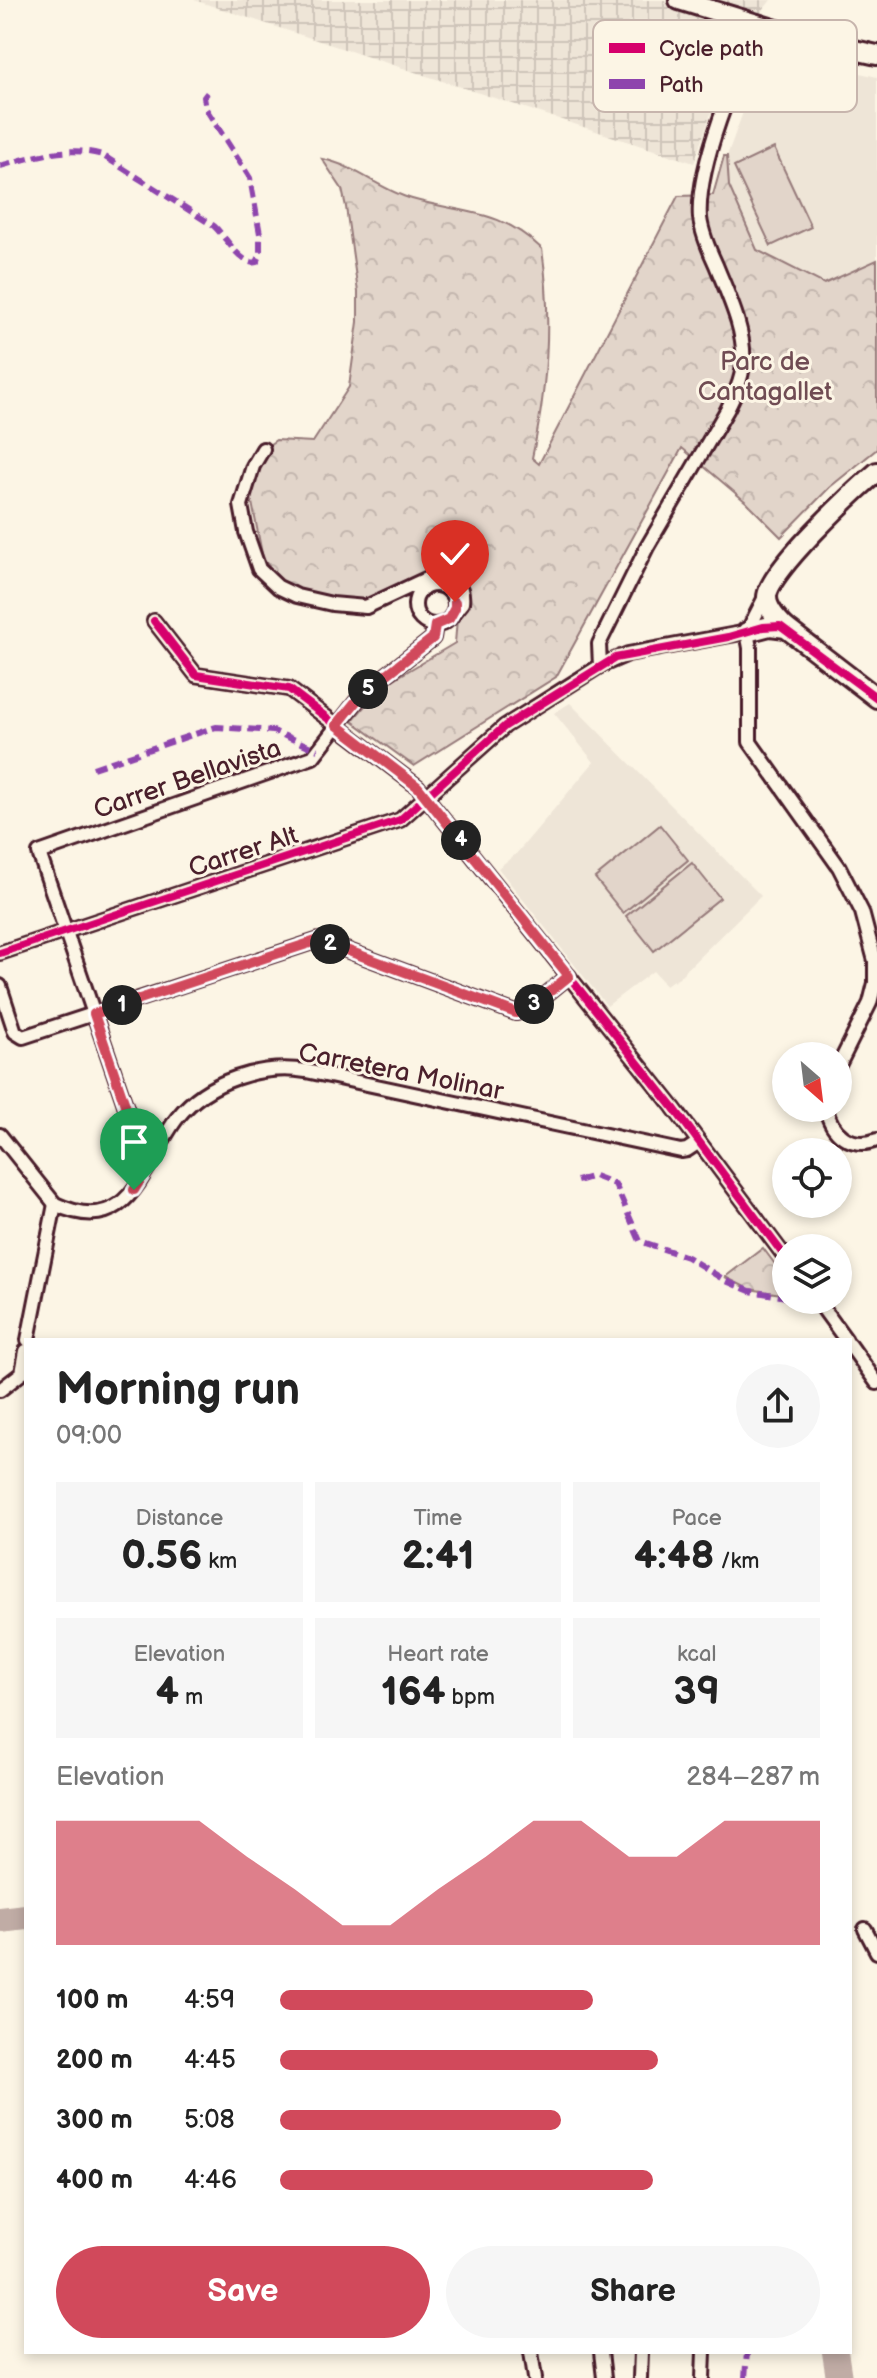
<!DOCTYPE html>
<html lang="en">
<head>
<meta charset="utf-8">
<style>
  body { margin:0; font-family:"Balsamiq Sans",sans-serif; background:#f6f6f6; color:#222; height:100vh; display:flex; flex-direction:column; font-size:30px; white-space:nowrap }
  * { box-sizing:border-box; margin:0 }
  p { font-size:26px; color:#767676 }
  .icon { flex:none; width:44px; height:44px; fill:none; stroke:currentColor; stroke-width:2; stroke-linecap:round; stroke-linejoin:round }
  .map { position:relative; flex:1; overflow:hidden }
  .details { position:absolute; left:24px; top:1338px; width:828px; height:1016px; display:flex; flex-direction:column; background:#fff; border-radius:0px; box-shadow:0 4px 12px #0003 }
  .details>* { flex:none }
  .needle { width:52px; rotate:152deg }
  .tools { position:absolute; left:772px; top:1042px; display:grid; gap:16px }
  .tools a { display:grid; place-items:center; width:80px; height:80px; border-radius:50%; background:#fff; box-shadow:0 4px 12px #0003; font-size:40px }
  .pin { position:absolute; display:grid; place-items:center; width:68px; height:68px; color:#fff; margin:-82px -34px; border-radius:50% 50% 50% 0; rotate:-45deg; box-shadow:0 0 8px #0007 }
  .pin .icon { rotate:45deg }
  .km { position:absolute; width:40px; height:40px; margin:-20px; border-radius:50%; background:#222; color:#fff; font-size:22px; line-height:40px; text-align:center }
  .round { display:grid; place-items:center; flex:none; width:84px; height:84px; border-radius:42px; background:#f6f6f6 }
  .head { display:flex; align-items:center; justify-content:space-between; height:136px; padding:0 32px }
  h1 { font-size:44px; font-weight:600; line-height:60px }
  .metrics { display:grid; grid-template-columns:repeat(3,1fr); gap:12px; height:136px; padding:8px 32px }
  .metrics div { display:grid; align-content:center; border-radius:0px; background:#f6f6f6; text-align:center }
  .metrics b { font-size:40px; font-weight:600 }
  .metrics small { font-size:22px; font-weight:400 }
  .metrics p { font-size:22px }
  .chart { height:224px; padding:16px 32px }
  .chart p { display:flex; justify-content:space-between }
  .chart svg { width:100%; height:144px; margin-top:8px; fill:#d1495b; opacity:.7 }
  .cta { display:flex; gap:16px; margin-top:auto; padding:16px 32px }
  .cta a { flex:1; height:92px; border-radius:48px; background:#d1495b; color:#fff; font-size:32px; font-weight:600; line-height:92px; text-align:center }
  .cta a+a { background:#f6f6f6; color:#222 }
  ul { padding:0 32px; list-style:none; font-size:26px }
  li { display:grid; grid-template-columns:128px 96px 1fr; align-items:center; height:60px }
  li i { height:20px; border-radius:10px; background:#d1495b }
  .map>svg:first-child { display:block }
  .built { fill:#eee5d7 }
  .industrial { fill:url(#industrial-grid) }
  .grass { fill:#e2d5ca; stroke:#967a7a; stroke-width:2 }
  .park { fill:url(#park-crowns); stroke:#967a7a; stroke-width:2 }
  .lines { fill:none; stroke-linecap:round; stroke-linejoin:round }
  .river { stroke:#c0aca5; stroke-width:26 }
  .street-casing { stroke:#4a1f2b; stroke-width:18 }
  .secondary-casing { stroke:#4a1f2b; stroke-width:24 }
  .street { stroke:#fcf5e5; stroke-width:12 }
  .secondary { stroke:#fcf5e5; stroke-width:18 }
  .quiet { stroke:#8e44ad; stroke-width:6; stroke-dasharray:12 6; stroke-linecap:butt }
  .cycleway-casing { stroke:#fcf5e5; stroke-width:13 }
  .cycleway { stroke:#d6006c; stroke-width:8 }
  .route-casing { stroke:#fff; stroke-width:16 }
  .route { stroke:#d1495b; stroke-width:10 }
  .labels { text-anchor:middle; stroke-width:6; stroke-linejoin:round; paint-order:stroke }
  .park-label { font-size:26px; fill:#704c53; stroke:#fcf5e5 }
  .street-label { font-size:26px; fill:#4a1f2b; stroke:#fcf5e5 }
  .key { fill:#fcf5e5; stroke:#c7b5ad; stroke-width:2 }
  .key-label { font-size:22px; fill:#4a1f2b }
</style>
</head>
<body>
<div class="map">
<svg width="877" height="2378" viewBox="0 0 877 2378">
  <defs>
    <pattern id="industrial-grid" width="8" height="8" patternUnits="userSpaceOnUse" patternTransform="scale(2)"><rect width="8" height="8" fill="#eee5d7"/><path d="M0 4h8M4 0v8" fill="none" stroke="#cec4b9"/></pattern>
    <pattern id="park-crowns" width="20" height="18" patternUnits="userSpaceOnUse" patternTransform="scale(2)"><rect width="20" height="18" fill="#e2d5ca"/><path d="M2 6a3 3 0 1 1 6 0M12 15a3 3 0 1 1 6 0" fill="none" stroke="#c3b6ae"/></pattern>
  </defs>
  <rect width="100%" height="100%" fill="#fcf5e5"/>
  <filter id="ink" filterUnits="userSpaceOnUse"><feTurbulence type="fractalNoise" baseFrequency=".0125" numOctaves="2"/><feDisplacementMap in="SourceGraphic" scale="16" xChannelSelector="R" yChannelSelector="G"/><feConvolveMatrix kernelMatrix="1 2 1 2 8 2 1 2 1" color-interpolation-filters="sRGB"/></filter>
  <g filter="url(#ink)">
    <g class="built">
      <path d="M 766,51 L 877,77 L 877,260 L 824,284 L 757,250 L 729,186 L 727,156 L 750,93 L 746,91 L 758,56 Z"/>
      <path d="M 570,703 L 761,896 L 674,982 L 673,980 L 666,985 L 653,971 L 607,1006 L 498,868 L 516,854 L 594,762 L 554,713 Z"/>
    </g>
    <path class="industrial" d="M 194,0 L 771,0 L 734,46 L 694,163 Z"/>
    <g class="grass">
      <path d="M 774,148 L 811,227 L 771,246 L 734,167 Z"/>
      <path d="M 660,825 L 688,860 L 623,913 L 595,878 Z"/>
      <path d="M 692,863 L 720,898 L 654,951 L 626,916 Z"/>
    </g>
    <g class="park">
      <path d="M 724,156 L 727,156 L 729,186 L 757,250 L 824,284 L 877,260 L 877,449 L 830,487 L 781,537 L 746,502 L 682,448 L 556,677 L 414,766 L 352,721 L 381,687 L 455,643 L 459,595 L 453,584 L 436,579 L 393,602 L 358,606 L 287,588 L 263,559 L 250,492 L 263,449 L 276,440 L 313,442 L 349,387 L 358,322 L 358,292 L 346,207 L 342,189 L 322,159 C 355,165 380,190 412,199 C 464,214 499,208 542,249 C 552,318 547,390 532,458 L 539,464 L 678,196 L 713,195 Z"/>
      <path d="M 763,1248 L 786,1279 L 786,1288 L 781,1294 L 749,1289 L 725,1277 Z"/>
    </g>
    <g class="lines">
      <g class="river">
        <path d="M 0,1920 L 26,1917"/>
        <path d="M 835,2352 L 839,2378"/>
      </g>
      <defs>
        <g id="street">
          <path d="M 263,449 L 253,466 L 241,505 L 246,532 L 259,569 L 278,587 L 297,596 L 332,604 L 366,607 L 439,573 C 456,576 464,587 462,603 L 453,614"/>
          <circle cx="435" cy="605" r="20"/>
          <path d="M 154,621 L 196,675 L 289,689 L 418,787 L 673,1107 L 786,1258"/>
          <path d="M 747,632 L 750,648 L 750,742 L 839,867 L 862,912 L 875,961 L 875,983 L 870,1003 L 838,1067"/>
          <path d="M 747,632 L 766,595"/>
          <path d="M 600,666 L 599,644 L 647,547 L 727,410 C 734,396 742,380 743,364 C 746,331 728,295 716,265 C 709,250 702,234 700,218 C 696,168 736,73 758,26"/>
          <path d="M 0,953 L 400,820 L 505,726 L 600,666 L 628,654 L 747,632"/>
          <path d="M 0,986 L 15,1032 L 23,1037 L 319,940 L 516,1013 L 527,1010 L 569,976"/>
          <path d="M 826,1108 C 831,1133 851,1150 877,1140"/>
          <path d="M 0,1135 L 55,1204 C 133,1241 143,1161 178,1117 C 207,1081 261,1064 306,1071 L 681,1151 L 687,1150 L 699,1142"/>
          <path d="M 147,1169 L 39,853 L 313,757 L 362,694 L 433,638 L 435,625"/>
          <path d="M 817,1300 L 846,1340"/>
          <path d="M 28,1340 L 55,1204"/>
          <path d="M 850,1345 L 877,1383"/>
          <path d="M 0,1390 L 22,1373 L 26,1351"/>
          <path d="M 865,1929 L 877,1952"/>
          <path d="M 531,2352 L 535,2378"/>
          <path d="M 601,2352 L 604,2378"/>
          <path d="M 640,2378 L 641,2352"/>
          <path d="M 703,2378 L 704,2352"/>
        </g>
        <g id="secondary">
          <path d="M 679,0 L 809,40 L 877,55"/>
          <path d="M 786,628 C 778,620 767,609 767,597 C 767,572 856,490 877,472"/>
          <path d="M 747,632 L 770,626 L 786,628 L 877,698"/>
        </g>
      </defs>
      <use href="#street" class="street-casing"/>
      <use href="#secondary" class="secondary-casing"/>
      <use href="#street" class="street"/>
      <use href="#secondary" class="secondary"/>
      <g class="quiet">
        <path d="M 0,166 C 32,157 69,145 102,155 L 214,226 C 226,237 242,267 257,262 L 260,256 L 260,234 L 250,178 L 206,109 L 204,97 L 208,92"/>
        <path d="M 93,768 L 216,727 L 273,731 L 318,750"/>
        <path d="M 577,1181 L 594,1176 L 615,1184 L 640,1241 L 687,1257 L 726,1281 L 750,1291 L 786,1297"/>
        <path d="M 745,2378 L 747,2352"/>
      </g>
      <defs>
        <g id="cycleway">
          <path d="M 154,621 L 196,675 L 289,689 L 418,787 L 673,1107 L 786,1258"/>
          <path d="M 0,953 L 400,820 L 505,726 L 615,658 L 728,637 L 763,627 L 780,626 L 877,698"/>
        </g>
      </defs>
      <use href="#cycleway" class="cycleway-casing"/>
      <use href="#cycleway" class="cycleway"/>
    </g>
  </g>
  <g class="lines" filter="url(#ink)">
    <defs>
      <path id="route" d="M 134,1190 L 147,1169 L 94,1014 L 319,940 L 516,1013 L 527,1010 L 569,976 L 418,787 L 337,725 L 362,694 L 433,638 L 435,625 L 449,619 L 455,608 L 455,602"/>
    </defs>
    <use href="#route" class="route-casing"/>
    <use href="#route" class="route"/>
  </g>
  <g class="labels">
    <g class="park-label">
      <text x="765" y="370">Parc de<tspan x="765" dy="30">Cantagallet</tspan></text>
    </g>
    <g class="street-label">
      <text transform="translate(187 778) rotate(-19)" y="9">Carrer Bellavista</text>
      <text transform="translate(243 851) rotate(-18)" y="9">Carrer Alt</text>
      <text transform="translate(401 1071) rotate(11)" y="9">Carretera Molinar</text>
    </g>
  </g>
  <rect x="593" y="20" width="264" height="92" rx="12" class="key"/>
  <rect x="609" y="43" width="36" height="10" fill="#d6006c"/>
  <rect x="609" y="79" width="36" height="10" fill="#8e44ad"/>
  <g class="key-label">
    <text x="659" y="56">Cycle path</text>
    <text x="659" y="92">Path</text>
  </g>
</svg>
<div class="tools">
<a><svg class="needle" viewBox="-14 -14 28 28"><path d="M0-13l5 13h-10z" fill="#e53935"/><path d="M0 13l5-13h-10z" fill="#767676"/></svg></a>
<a><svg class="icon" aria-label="locate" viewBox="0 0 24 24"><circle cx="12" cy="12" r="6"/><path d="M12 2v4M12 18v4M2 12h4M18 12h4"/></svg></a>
<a><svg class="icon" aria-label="layers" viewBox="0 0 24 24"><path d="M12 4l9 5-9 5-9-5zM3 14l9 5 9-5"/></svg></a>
</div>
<div class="pin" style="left:134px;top:1190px;background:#1e9e55"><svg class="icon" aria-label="arrive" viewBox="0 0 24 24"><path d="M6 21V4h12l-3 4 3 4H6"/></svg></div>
<div class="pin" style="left:455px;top:602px;background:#d93025"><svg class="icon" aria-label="check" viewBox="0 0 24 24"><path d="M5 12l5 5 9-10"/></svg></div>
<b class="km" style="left:122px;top:1005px">1</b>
<b class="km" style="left:330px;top:944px">2</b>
<b class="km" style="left:534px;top:1004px">3</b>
<b class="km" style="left:461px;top:840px">4</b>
<b class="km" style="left:368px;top:689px">5</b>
<section class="details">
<div class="head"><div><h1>Morning run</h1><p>09:00</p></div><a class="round"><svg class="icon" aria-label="share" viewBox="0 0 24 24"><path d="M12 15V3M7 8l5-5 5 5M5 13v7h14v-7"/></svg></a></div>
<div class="metrics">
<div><p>Distance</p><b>0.56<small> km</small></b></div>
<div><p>Time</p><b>2:41</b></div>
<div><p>Pace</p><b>4:48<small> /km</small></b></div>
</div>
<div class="metrics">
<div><p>Elevation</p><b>4<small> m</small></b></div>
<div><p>Heart rate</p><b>164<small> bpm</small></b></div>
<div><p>kcal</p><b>39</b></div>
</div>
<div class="chart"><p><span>Elevation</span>284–287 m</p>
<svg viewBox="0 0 160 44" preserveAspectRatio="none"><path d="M0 44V6L10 6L20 6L30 6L40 17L50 27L60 38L70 38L80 27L90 17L100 6L110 6L120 17L130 17L140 6L150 6L160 6V44z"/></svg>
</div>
<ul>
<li><b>100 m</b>4:59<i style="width:58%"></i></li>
<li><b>200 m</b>4:45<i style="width:70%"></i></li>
<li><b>300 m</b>5:08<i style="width:52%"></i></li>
<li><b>400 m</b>4:46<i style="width:69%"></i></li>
</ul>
<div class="cta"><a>Save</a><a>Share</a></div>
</section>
</div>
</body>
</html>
